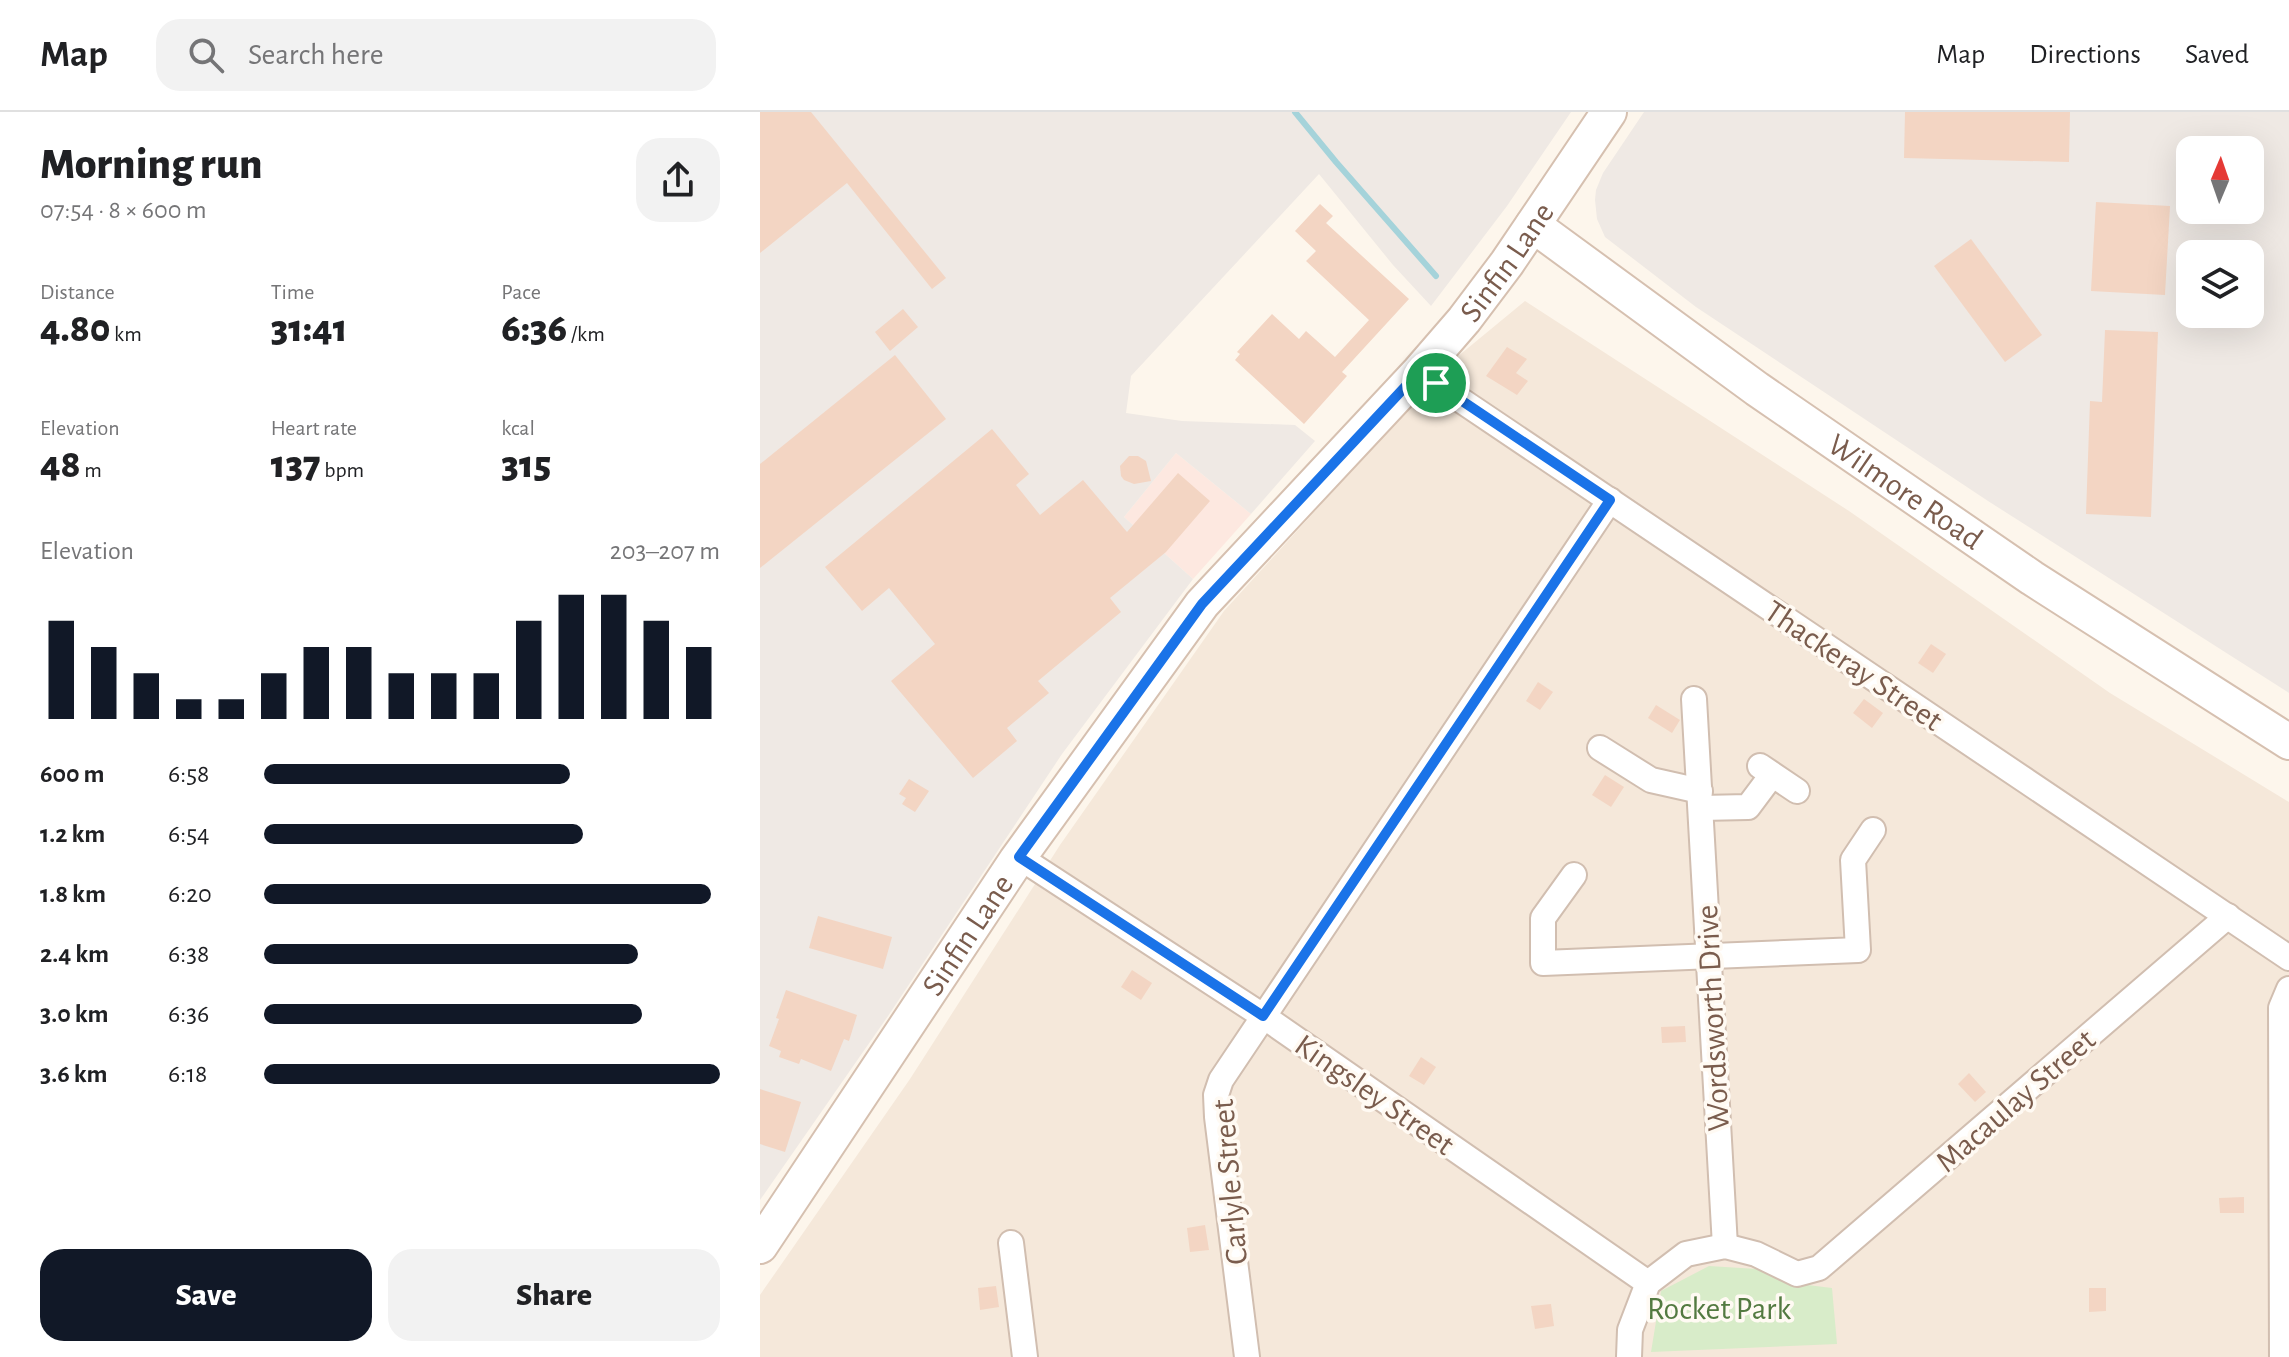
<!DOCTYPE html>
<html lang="en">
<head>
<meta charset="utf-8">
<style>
  body { margin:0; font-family:"Alegreya Sans",sans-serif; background:#f2f2f2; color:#202124; height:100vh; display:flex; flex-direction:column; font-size:30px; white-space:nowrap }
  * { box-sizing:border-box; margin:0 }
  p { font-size:26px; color:#757577 }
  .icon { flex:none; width:44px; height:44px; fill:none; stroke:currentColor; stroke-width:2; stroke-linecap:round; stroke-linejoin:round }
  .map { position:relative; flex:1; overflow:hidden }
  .details { display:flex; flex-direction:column; background:#fff; width:760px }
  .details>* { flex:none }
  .needle { width:52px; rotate:2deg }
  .tools { position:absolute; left:1416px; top:24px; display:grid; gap:16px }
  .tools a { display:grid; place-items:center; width:88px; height:88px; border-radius:16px; background:#fff; box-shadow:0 8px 32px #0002; font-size:40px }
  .pin { position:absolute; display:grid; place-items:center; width:68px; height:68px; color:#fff; margin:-34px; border:4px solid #fff; border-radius:50%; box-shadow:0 2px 8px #0007 }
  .round { display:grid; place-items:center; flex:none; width:84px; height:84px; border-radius:24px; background:#f2f2f2 }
  .overview { display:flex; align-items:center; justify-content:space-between; height:136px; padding:0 40px }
  h1 { font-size:44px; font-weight:800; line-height:60px }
  .metrics { display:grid; grid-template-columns:repeat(3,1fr); gap:12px; height:136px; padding:8px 40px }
  .metrics div { display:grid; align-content:center }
  .metrics b { font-size:40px; font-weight:800 }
  .metrics small { font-size:22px; font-weight:400 }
  .metrics p { font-size:22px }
  .chart { height:224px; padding:16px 40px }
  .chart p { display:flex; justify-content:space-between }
  .chart svg { width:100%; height:144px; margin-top:8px; stroke:#111827; stroke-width:6 }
  .button { display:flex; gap:16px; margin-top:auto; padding:16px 40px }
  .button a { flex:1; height:92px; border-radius:24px; background:#111827; color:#fff; font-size:32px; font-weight:800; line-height:92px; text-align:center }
  .button a+a { background:#f2f2f2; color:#202124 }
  ul { padding:0 40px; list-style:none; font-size:26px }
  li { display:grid; grid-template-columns:128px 96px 1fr; align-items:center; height:60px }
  li i { height:20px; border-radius:10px; background:#111827 }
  header { display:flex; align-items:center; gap:48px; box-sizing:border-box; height:112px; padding:0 40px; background:#fff; border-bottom:2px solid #e0e0e0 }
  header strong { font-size:38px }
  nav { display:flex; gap:44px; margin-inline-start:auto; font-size:28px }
  .search { width:560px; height:72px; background:#f2f2f2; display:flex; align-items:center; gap:20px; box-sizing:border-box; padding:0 28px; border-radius:24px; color:#757577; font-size:30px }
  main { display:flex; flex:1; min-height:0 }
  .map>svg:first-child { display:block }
  .residential { fill:#f5e8da }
  .commercial { fill:#fde8e0 }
  .industrial { fill:#efe9e4; fill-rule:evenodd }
  .green { fill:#d8ecc9 }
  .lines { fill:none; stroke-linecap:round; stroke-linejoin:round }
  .stream { stroke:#a5d3da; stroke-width:6 }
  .building { fill:#f3d5c3 }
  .street-casing { stroke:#d1beb0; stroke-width:28 }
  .secondary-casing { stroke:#d6c0b0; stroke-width:38 }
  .street { stroke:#fff; stroke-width:24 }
  .secondary { stroke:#fff; stroke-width:34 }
  .route-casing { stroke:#fff; stroke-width:16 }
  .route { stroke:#1a73e8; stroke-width:10 }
  .labels { text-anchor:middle; stroke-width:7; stroke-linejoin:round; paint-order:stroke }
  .street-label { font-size:32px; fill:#7a5c4d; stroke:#fffaf3 }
  .park-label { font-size:32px; fill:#537a41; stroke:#fffaf3 }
</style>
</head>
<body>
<header>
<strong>Map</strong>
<div class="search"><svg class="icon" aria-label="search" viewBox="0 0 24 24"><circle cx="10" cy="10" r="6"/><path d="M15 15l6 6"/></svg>Search here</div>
<nav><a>Map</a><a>Directions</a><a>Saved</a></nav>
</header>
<main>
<section class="details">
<div class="overview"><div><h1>Morning run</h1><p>07:54 · 8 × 600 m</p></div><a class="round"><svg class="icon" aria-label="share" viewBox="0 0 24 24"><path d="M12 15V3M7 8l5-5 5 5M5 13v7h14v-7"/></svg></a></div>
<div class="metrics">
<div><p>Distance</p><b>4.80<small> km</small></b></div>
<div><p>Time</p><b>31:41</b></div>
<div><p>Pace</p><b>6:36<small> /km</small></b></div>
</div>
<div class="metrics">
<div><p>Elevation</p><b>48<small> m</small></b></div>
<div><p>Heart rate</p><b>137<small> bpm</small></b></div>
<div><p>kcal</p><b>315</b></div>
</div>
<div class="chart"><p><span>Elevation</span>203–207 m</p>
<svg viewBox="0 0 160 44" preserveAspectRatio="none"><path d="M5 44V14M15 44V22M25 44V30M35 44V38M45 44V38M55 44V30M65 44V22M75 44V22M85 44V30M95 44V30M105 44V30M115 44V14M125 44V6M135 44V6M145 44V14M155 44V22"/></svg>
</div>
<ul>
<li><b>600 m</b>6:58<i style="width:67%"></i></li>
<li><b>1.2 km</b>6:54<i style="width:70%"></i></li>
<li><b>1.8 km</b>6:20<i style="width:98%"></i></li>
<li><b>2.4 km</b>6:38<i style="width:82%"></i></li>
<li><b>3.0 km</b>6:36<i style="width:83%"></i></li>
<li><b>3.6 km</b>6:18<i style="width:100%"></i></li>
</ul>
<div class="button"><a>Save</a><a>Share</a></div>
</section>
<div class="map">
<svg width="1529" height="1245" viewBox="0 0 1529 1245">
  <rect width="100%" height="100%" fill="#fdf6ec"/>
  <path class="residential" d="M 765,189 L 1089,399 L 1350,581 L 1529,690 L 1529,1245 L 0,1245 L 0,1183 L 150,967 L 300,733 L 464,499 L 691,250 Z"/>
  <path class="commercial" d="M 416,341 L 491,402 L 433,467 L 364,405 Z"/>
  <g class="industrial">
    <path d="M 0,0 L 811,0 L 747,94 L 671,194 L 633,153 L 559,62 L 371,264 L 366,301 L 422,309 L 535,313 L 555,329 L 491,402 L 416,341 L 364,405 L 433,467 L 302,642 L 128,904 L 0,1088 Z"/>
    <path d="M 884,0 L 1529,0 L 1529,581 L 1228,389 L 936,195 L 845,125 L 837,107 L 835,88 L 836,78 L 843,61 ZM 1430,38 L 1490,38 L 1490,98 L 1430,98 ZM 1430,142 L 1490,142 L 1490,202 L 1430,202 Z"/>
  </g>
  <path class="green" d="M 949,1154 L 997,1157 L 1023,1170 L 1072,1176 L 1077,1232 L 891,1240 L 901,1179 Z"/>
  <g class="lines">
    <path class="stream" d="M 535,0 L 576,50 L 676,164"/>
  </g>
  <g class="building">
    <path d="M 0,0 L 51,0 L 186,166 L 172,177 L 87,71 L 0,141 Z"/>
    <path d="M 1145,0 L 1310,0 L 1309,50 L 1144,46 Z"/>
    <path d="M 1336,90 L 1410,94 L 1405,183 L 1331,179 Z"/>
    <path d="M 560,92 L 573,104 L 566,111 L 649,187 L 582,260 L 587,264 L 544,312 L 475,248 L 480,242 L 477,240 L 512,202 L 539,227 L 546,219 L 575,245 L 609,208 L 546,149 L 556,139 L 535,119 Z"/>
    <path d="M 1211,127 L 1282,223 L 1245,250 L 1174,154 Z"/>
    <path d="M 143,197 L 158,215 L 130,239 L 115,220 Z"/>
    <path d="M 1345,218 L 1398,220 L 1391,405 L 1326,402 L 1330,289 L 1342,290 Z"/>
    <path d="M 747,235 L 767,247 L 756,261 L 768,269 L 757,283 L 726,264 Z"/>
    <path d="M 135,243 L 186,307 L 0,456 L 0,352 Z"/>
    <path d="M 232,317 L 269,362 L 256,373 L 280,403 L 323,368 L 367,420 L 418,361 L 450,389 L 406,440 L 350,486 L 361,500 L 278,569 L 289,581 L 247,616 L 257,629 L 213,666 L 131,569 L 175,532 L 129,476 L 102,499 L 65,455 Z"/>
    <path d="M 369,344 L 378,344 L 386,349 L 391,369 L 374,372 L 364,368 L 361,364 L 360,354 Z"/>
    <path d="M 1171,532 L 1186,542 L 1173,561 L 1158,551 Z"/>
    <path d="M 778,570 L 793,580 L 780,598 L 766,589 Z"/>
    <path d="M 1104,587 L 1123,601 L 1112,616 L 1093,601 Z"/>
    <path d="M 896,593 L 920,608 L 912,621 L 888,606 Z"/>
    <path d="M 845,663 L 864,675 L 851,695 L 832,683 Z"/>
    <path d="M 149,667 L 169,679 L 155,700 L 142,692 L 146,686 L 139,682 Z"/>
    <path d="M 58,804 L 132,825 L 123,857 L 49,836 Z"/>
    <path d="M 372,858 L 392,871 L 381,888 L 361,875 Z"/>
    <path d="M 26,878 L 97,903 L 89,929 L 84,927 L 71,959 L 41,947 L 39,952 L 19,945 L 21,939 L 9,934 L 19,907 L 16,906 Z"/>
    <path d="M 925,914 L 926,930 L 902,931 L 901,915 Z"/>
    <path d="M 661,945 L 676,955 L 664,973 L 649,964 Z"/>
    <path d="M 1209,961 L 1226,980 L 1215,990 L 1198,972 Z"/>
    <path d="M 0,977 L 41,990 L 25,1040 L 0,1032 Z"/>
    <path d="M 1484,1085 L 1484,1101 L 1460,1101 L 1459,1086 Z"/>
    <path d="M 445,1113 L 449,1138 L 430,1140 L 427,1116 Z"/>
    <path d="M 236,1174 L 239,1195 L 220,1198 L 218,1176 Z"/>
    <path d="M 1329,1176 L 1346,1176 L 1346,1199 L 1329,1200 Z"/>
    <path d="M 791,1192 L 794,1214 L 775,1217 L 771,1194 Z"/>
  </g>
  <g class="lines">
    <defs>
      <g id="street">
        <path d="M 659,260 L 1529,846"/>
        <path d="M 934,587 L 965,1134"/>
        <path d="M 840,636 L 891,668 L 940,679"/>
        <path d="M 1000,654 L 1037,679"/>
        <path d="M 941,696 L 988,695 L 1012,663"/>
        <path d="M 259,745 L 503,904 L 888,1171"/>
        <path d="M 814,763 L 783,806 L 783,851 L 1098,838 L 1093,748 L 1113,718"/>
        <path d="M 251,1131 L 265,1245"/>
        <path d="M 487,1245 L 457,1005 L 456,983 L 461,968 L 850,388"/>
        <path d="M 869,1245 L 870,1218 L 888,1171 L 926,1142 L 965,1134 L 996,1142 L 1037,1162 L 1059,1156 L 1468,804"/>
        <path d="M 1522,1245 L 1521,896 L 1529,877"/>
      </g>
      <g id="secondary">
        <path id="s1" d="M 773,113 L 997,277 L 1272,466 L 1529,630"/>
        <path id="s2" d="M 0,1134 L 256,749 L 442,492 L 659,260 L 704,208 L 747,151 L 849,0"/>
      </g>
    </defs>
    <use href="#street" class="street-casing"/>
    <use href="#secondary" class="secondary-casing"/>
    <use href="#street" class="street"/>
    <use href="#secondary" class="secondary"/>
  </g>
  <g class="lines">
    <defs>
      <path id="route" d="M 659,260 L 850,388 L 503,904 L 259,745 L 442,492 Z"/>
    </defs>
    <use href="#route" class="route-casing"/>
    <use href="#route" class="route"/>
  </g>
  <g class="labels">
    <g class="street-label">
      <text dy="11" stroke="none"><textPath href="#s2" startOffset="1238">Sinfin Lane</textPath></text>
      <text dy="11" stroke="none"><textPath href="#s1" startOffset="458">Wilmore Road</textPath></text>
      <text transform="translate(1094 553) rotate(34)" y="11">Thackeray Street</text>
      <text dy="11" stroke="none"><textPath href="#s2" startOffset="374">Sinfin Lane</textPath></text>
      <text transform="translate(952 906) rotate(-93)" y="11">Wordsworth Drive</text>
      <text transform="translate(615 982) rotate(35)" y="11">Kingsley Street</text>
      <text transform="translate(1255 988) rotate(-41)" y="11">Macaulay Street</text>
      <text transform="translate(469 1070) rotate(-95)" y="11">Carlyle Street</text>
    </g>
    <g class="park-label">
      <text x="959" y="1207">Rocket Park</text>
    </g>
  </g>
</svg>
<div class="tools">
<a><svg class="needle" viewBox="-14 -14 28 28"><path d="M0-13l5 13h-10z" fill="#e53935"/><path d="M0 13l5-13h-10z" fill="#757577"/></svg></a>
<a><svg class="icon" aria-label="layers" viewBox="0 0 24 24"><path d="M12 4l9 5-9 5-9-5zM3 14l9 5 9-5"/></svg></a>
</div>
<div class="pin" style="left:676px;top:271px;background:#1e9e55"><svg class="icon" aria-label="arrive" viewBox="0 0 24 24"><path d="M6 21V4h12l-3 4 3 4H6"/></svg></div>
</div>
</main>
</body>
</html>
